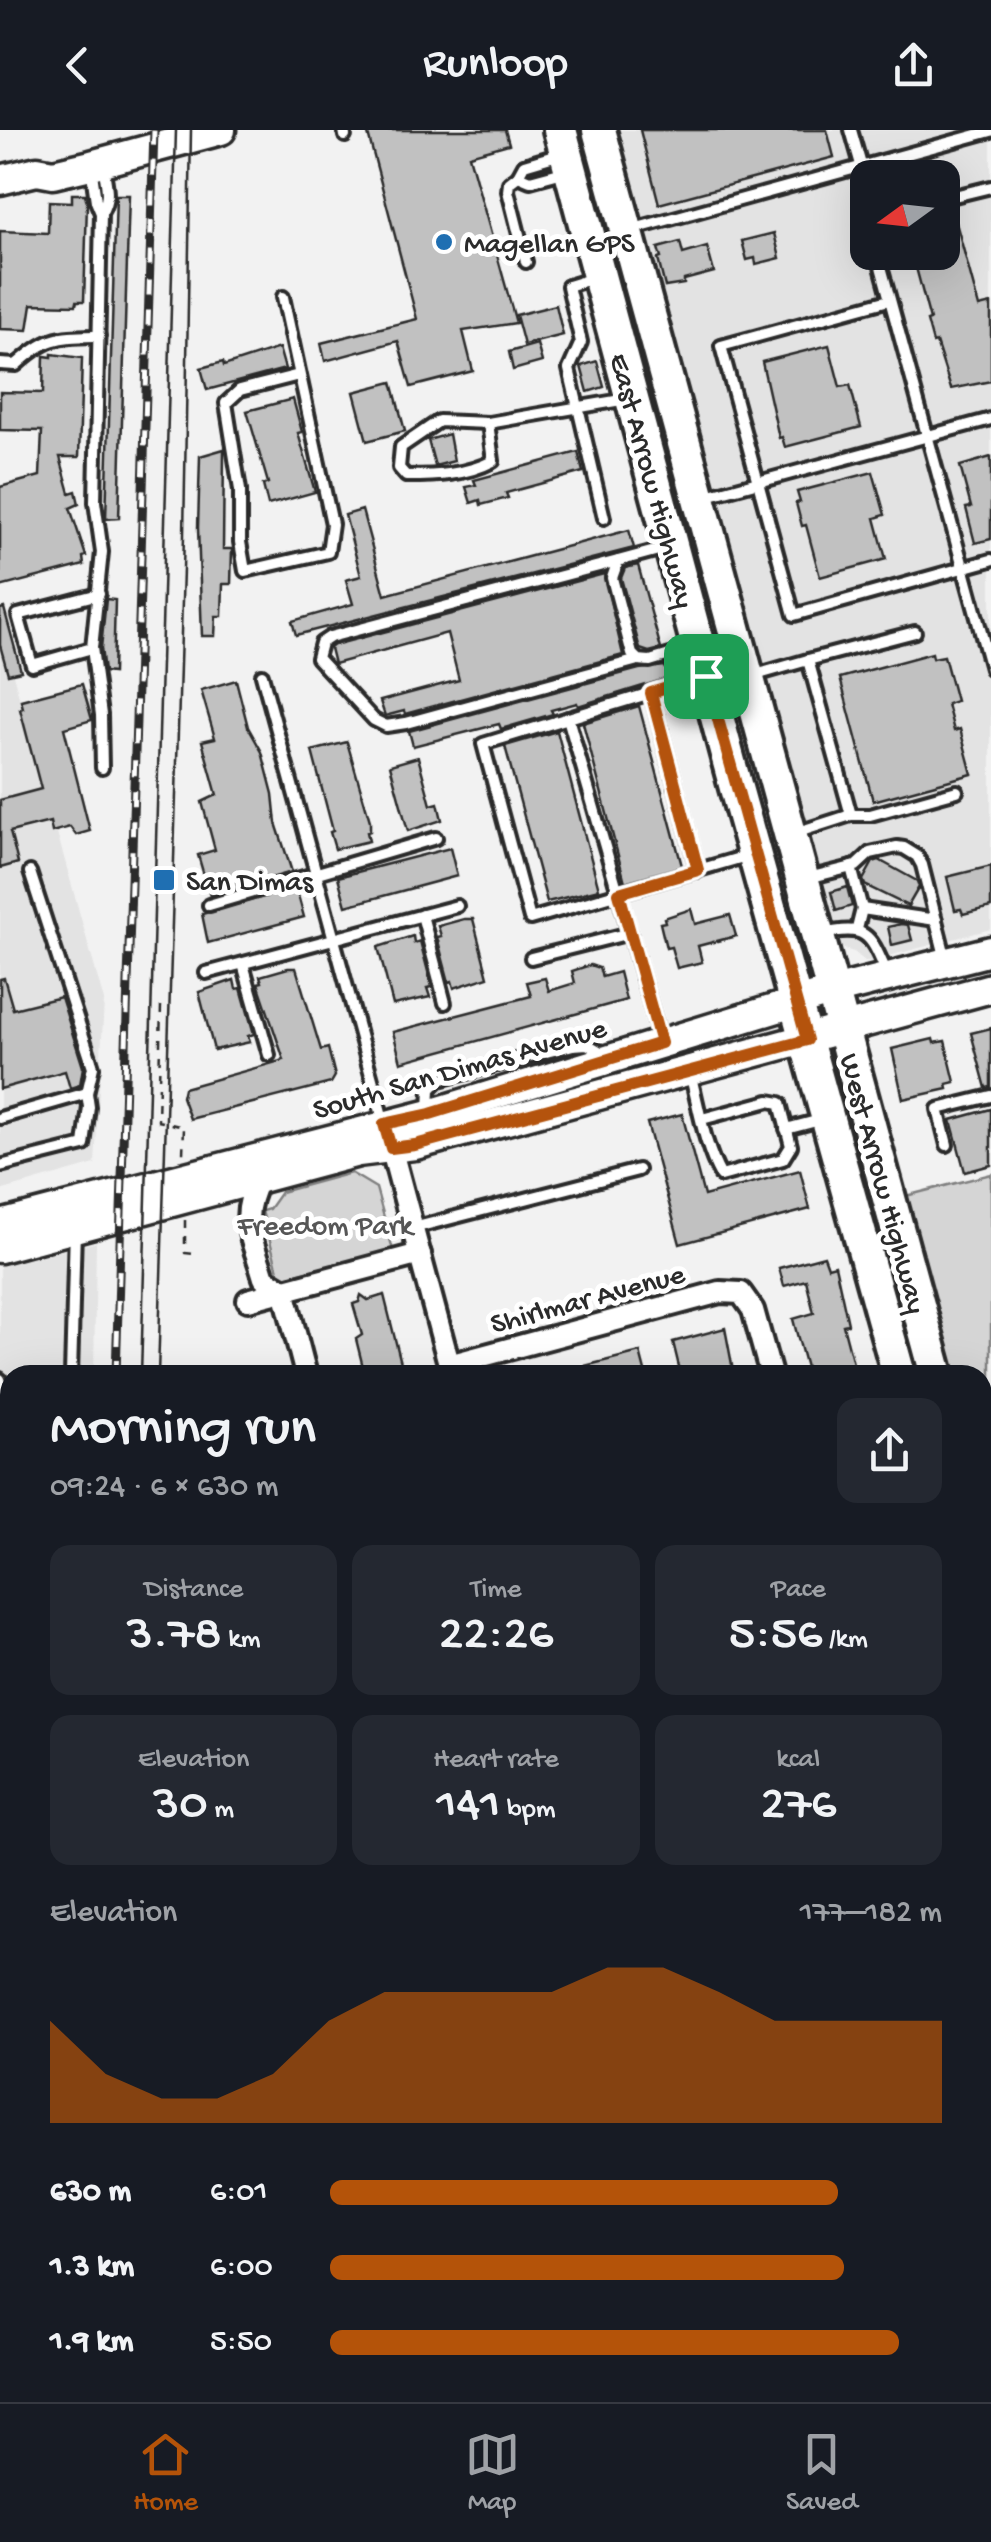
<!DOCTYPE html>
<html lang="en">
<head>
<meta charset="utf-8">
<style>
  body { margin:0; font-family:"Gochi Hand",sans-serif; background:#242831; color:#f1f3f6; height:100vh; display:flex; flex-direction:column; font-size:38px; white-space:nowrap }
  * { box-sizing:border-box; margin:0 }
  p { font-size:32px; color:#9ea1a6 }
  .icon { flex:none; width:55px; height:55px; fill:none; stroke:currentColor; stroke-width:2; stroke-linecap:round; stroke-linejoin:round }
  .map { position:relative; flex:1; overflow:hidden }
  .panel { position:absolute; left:0px; top:1235px; width:992px; height:1038px; display:flex; flex-direction:column; background:#171b24; border-radius:30px 30px 0 0; box-shadow:0 10px 40px #0002 }
  .panel>* { flex:none }
  .needle { width:65px; rotate:255deg }
  .controls { position:absolute; left:850px; top:30px; display:grid; gap:20px }
  .controls a { display:grid; place-items:center; width:110px; height:110px; border-radius:20px; background:#171b24; box-shadow:0 10px 40px #0002; font-size:50px }
  .pin { position:absolute; display:grid; place-items:center; width:85px; height:85px; color:#fff; margin:-42px; border-radius:20px; box-shadow:0 5px 15px #0006 }
  .round { display:grid; place-items:center; flex:none; width:105px; height:105px; border-radius:20px; background:#242831 }
  .headline { display:flex; align-items:center; justify-content:space-between; height:170px; padding:0 50px }
  h1 { font-size:55px; font-weight:600; line-height:75px }
  .stats { display:grid; grid-template-columns:repeat(3,1fr); gap:15px; height:170px; padding:10px 50px }
  .stats div { display:grid; align-content:center; border-radius:20px; background:#242831; text-align:center }
  .stats b { font-size:50px; font-weight:600 }
  .stats small { font-size:28px; font-weight:400 }
  .stats p { font-size:28px }
  .chart { height:280px; padding:20px 50px }
  .chart p { display:flex; justify-content:space-between }
  .chart svg { width:100%; height:180px; margin-top:10px; fill:#b45309; opacity:.7 }
  ul { padding:0 50px; list-style:none; font-size:32px }
  li { display:grid; grid-template-columns:160px 120px 1fr; align-items:center; height:75px }
  li i { height:25px; border-radius:12px; background:#b45309 }
  header { display:flex; justify-content:space-between; align-items:center; height:130px; padding:0 50px; background:#171b24; font-size:45px; font-weight:600 }
  .tabs { display:flex; justify-content:space-around; align-items:center; height:140px; border-top:2px solid #363941; background:#171b24; font-size:28px; color:#9ea1a6 }
  .tabs a { display:grid; justify-items:center; gap:5px }
  .tabs .selected { color:#b45309 }
  .map>svg:first-child { display:block }
  .built { fill:#e3e3e3; fill-rule:evenodd }
  .green { fill:#d5d5d5; stroke:#808080; stroke-width:2.5 }
  .building { fill:#c1c1c1; stroke:#2b2b2b; stroke-width:2.5 }
  .lines { fill:none; stroke-linecap:round; stroke-linejoin:round }
  .lane-casing { stroke:#2b2b2b; stroke-width:18 }
  .street-casing { stroke:#2b2b2b; stroke-width:28 }
  .secondary-casing { stroke:#2b2b2b; stroke-width:35 }
  .primary-casing { stroke:#2b2b2b; stroke-width:40 }
  .path { stroke:#2b2b2b; stroke-width:2.5; stroke-dasharray:8 8; stroke-linecap:butt }
  .lane { stroke:#fff; stroke-width:10 }
  .street { stroke:#fff; stroke-width:20 }
  .secondary { stroke:#fff; stroke-width:28 }
  .primary { stroke:#fff; stroke-width:32 }
  .tram { stroke:#2b2b2b; stroke-width:2.5 }
  .rail-casing { stroke:#2b2b2b; stroke-width:9 }
  .rail { stroke:#fff; stroke-width:5; stroke-dasharray:15; stroke-linecap:butt }
  .route-casing { stroke:#fff; stroke-width:20 }
  .route { stroke:#b45309; stroke-width:12 }
  .poi-dot { fill:#1f6fb2; stroke:#fff; stroke-width:4 }
  .labels { text-anchor:middle; stroke-width:10; stroke-linejoin:round; paint-order:stroke }
  .poi-label { font-size:30px; fill:#2b2b2b; stroke:#fff; text-anchor:start }
  .street-label { font-size:30px; fill:#2b2b2b; stroke:#fff }
  .park-label { font-size:30px; fill:#565656; stroke:#fff }
</style>
</head>
<body>
<header><svg class="icon" aria-label="back" viewBox="0 0 24 24"><path d="M15 5l-7 7 7 7"/></svg>Runloop<svg class="icon" aria-label="share" viewBox="0 0 24 24"><path d="M12 15V3M7 8l5-5 5 5M5 13v7h14v-7"/></svg></header>
<div class="map">
<svg width="991" height="2272" viewBox="0 0 991 2272">
  <rect width="100%" height="100%" fill="#f2f2f2"/>
  <filter id="ink" filterUnits="userSpaceOnUse"><feTurbulence type="fractalNoise" baseFrequency=".01" numOctaves="2"/><feDisplacementMap in="SourceGraphic" scale="20" xChannelSelector="R" yChannelSelector="G"/><feConvolveMatrix kernelMatrix="1 2 1 2 8 2 1 2 1" color-interpolation-filters="sRGB"/></filter>
  <g filter="url(#ink)">
    <g class="built">
      <path d="M 618,0 L 991,0 L 991,799 L 866,832 L 854,822 L 838,817 ZM 868,48 L 942,48 L 942,122 L 868,122 Z"/>
      <path d="M 0,498 L 104,871 L 95,1034 L 0,1061 Z"/>
      <path d="M 96,1112 L 94,1245 L 10,1245 L 10,1620 L 0,1623 L 0,1136 Z"/>
    </g>
    <g class="green">
      <path d="M 351,1043 L 376,1058 L 393,1120 L 280,1148 L 262,1081 L 269,1079 L 281,1062 Z"/>
      <path d="M 991,1044 L 991,1294 L 983,1291 L 982,1245 L 951,1245 L 902,1067 Z"/>
      <path d="M 717,2262 L 720,2272 L 442,2272 L 439,2263 Z"/>
    </g>
    <g class="building">
      <path d="M 367,0 L 505,0 L 509,14 L 469,25 L 516,193 L 463,201 L 473,241 L 411,257 L 398,211 L 325,231 L 321,213 L 417,189 Z"/>
      <path d="M 640,0 L 827,0 L 834,27 L 659,74 Z"/>
      <path d="M 72,64 L 85,64 L 87,73 L 84,171 L 77,171 L 76,175 L 32,174 L 28,200 L 0,199 L 0,101 L 48,103 L 49,71 L 72,72 Z"/>
      <path d="M 116,65 L 129,65 L 124,226 L 119,388 L 106,389 Z"/>
      <path d="M 954,85 L 979,177 L 991,174 L 991,251 L 951,259 L 936,212 L 933,213 L 927,191 L 930,190 L 914,130 L 917,130 L 915,122 L 942,122 L 942,88 Z"/>
      <path d="M 774,103 L 780,128 L 756,134 L 755,128 L 747,130 L 742,111 Z"/>
      <path d="M 680,112 L 683,124 L 707,117 L 714,142 L 684,150 L 684,154 L 665,157 L 658,129 L 661,128 L 658,118 Z"/>
      <path d="M 556,175 L 563,205 L 524,215 L 516,185 Z"/>
      <path d="M 537,214 L 542,232 L 513,240 L 509,222 Z"/>
      <path d="M 829,215 L 840,257 L 850,255 L 861,297 L 785,317 L 782,307 L 779,308 L 762,232 Z"/>
      <path d="M 279,218 L 285,239 L 207,260 L 201,238 L 223,232 L 224,236 Z"/>
      <path d="M 52,224 L 82,228 L 79,327 L 60,327 L 70,363 L 76,361 L 79,374 L 70,378 L 86,426 L 83,427 L 84,435 L 0,457 L 0,357 L 40,346 L 42,301 L 0,300 L 0,262 L 43,263 L 44,226 L 52,227 Z"/>
      <path d="M 597,231 L 604,257 L 588,262 L 581,236 Z"/>
      <path d="M 392,252 L 405,301 L 367,311 L 354,262 Z"/>
      <path d="M 293,269 L 302,302 L 298,303 L 315,362 L 268,375 L 263,355 L 268,353 L 247,281 Z"/>
      <path d="M 449,304 L 454,331 L 435,336 L 428,310 Z"/>
      <path d="M 224,319 L 223,419 L 232,419 L 231,454 L 223,454 L 222,486 L 216,486 L 215,506 L 202,506 L 198,398 L 200,326 Z"/>
      <path d="M 578,322 L 583,342 L 506,363 L 508,368 L 481,375 L 480,370 L 471,373 L 466,357 L 476,355 L 474,350 Z"/>
      <path d="M 991,327 L 991,409 L 975,413 L 966,378 L 971,377 L 960,336 Z"/>
      <path d="M 873,342 L 885,385 L 875,388 L 886,429 L 820,447 L 806,395 L 802,396 L 796,373 L 800,372 L 797,362 Z"/>
      <path d="M 362,380 L 385,465 L 629,400 L 634,418 L 296,505 L 292,491 L 353,474 L 346,450 L 361,446 L 345,385 Z"/>
      <path d="M 638,435 L 661,519 L 649,522 L 640,519 L 621,448 L 625,438 Z"/>
      <path d="M 604,444 L 623,525 L 405,584 L 404,581 L 385,586 L 380,571 L 459,550 L 447,503 L 334,534 L 330,518 L 334,515 Z"/>
      <path d="M 106,469 L 115,470 L 113,543 L 104,542 L 101,518 Z"/>
      <path d="M 4,478 L 21,541 L 8,544 L 0,515 L 0,479 Z"/>
      <path d="M 932,523 L 933,528 L 944,526 L 956,571 L 947,574 L 954,601 L 960,599 L 972,644 L 873,671 L 840,548 Z"/>
      <path d="M 665,536 L 669,548 L 578,576 L 577,573 L 551,580 L 553,584 L 501,599 L 499,594 L 413,616 L 409,601 L 639,539 Z"/>
      <path d="M 236,550 L 248,597 L 262,622 L 273,664 L 276,693 L 292,742 L 210,766 L 198,725 L 215,720 L 202,672 L 217,665 L 202,611 L 215,608 L 201,560 Z"/>
      <path d="M 82,554 L 92,590 L 64,598 L 90,701 L 76,705 L 70,697 L 52,702 L 50,692 L 10,702 L 18,733 L 0,738 L 0,670 L 41,659 L 20,579 L 23,578 L 21,570 Z"/>
      <path d="M 639,576 L 682,736 L 625,752 L 583,593 Z"/>
      <path d="M 557,601 L 599,759 L 547,772 L 505,616 Z"/>
      <path d="M 347,612 L 370,691 L 370,701 L 367,702 L 369,711 L 335,719 L 330,702 L 333,701 L 312,621 Z"/>
      <path d="M 418,627 L 431,675 L 438,673 L 442,690 L 408,701 L 390,635 Z"/>
      <path d="M 450,718 L 457,746 L 346,776 L 338,747 Z"/>
      <path d="M 879,730 L 917,751 L 919,757 L 908,776 L 865,755 L 863,750 L 873,732 Z"/>
      <path d="M 991,736 L 991,777 L 963,784 L 961,779 L 955,780 L 947,747 Z"/>
      <path d="M 847,757 L 852,776 L 836,781 L 831,762 Z"/>
      <path d="M 296,758 L 304,787 L 208,813 L 202,784 Z"/>
      <path d="M 691,779 L 695,794 L 730,785 L 736,806 L 698,816 L 702,832 L 677,838 L 671,817 L 666,818 L 660,793 L 665,792 L 664,788 Z"/>
      <path d="M 464,789 L 473,789 L 488,847 L 454,858 L 452,851 L 449,852 L 437,807 L 441,806 L 438,796 Z"/>
      <path d="M 901,794 L 908,795 L 912,810 L 892,815 L 888,797 Z"/>
      <path d="M 413,806 L 414,813 L 420,811 L 432,857 L 427,858 L 430,867 L 393,875 L 378,817 Z"/>
      <path d="M 590,835 L 599,838 L 602,847 L 619,842 L 626,870 L 401,932 L 393,902 L 531,866 L 527,852 L 545,848 L 549,861 L 575,853 L 572,841 Z"/>
      <path d="M 288,838 L 296,838 L 321,920 L 328,918 L 335,946 L 331,953 L 190,989 L 182,967 L 184,958 L 284,930 L 258,853 L 262,852 L 260,846 Z"/>
      <path d="M 4,848 L 13,879 L 61,867 L 83,937 L 80,955 L 70,958 L 65,941 L 0,959 L 0,849 Z"/>
      <path d="M 234,850 L 236,859 L 241,858 L 254,904 L 248,906 L 250,912 L 214,920 L 199,862 Z"/>
      <path d="M 991,898 L 991,957 L 986,958 L 971,903 Z"/>
      <path d="M 933,909 L 934,913 L 945,911 L 955,952 L 947,954 L 948,959 L 903,969 L 892,919 Z"/>
      <path d="M 991,979 L 991,1035 L 965,1042 L 951,990 Z"/>
      <path d="M 682,984 L 704,1066 L 800,1040 L 810,1079 L 680,1114 L 647,993 Z"/>
      <path d="M 824,1126 L 828,1137 L 835,1135 L 848,1194 L 843,1195 L 856,1245 L 808,1245 L 798,1208 L 793,1189 L 814,1183 L 806,1150 L 784,1156 L 779,1138 Z"/>
      <path d="M 361,1165 L 368,1170 L 384,1165 L 404,1245 L 365,1245 L 356,1209 L 362,1205 L 353,1174 L 359,1172 Z"/>
      <path d="M 725,1198 L 734,1245 L 681,1245 L 673,1212 Z"/>
      <path d="M 640,1222 L 646,1245 L 566,1245 L 565,1241 Z"/>
    </g>
    <g class="lines">
      <defs>
        <g id="lane">
          <path d="M 344,0 L 345,6"/>
          <path d="M 851,0 L 861,35"/>
          <path d="M 561,24 L 524,35 L 518,46 L 530,51 L 567,41"/>
          <path d="M 91,36 L 96,71 L 101,83 C 111,68 106,53 103,36"/>
          <path d="M 518,46 L 509,53 L 508,61 L 526,132"/>
          <path d="M 942,69 L 991,57"/>
          <path d="M 101,83 L 95,372 L 102,422 L 92,518 L 101,585 L 102,638"/>
          <path d="M 630,100 L 991,1"/>
          <path d="M 877,122 L 991,539"/>
          <path d="M 594,148 L 568,156 L 581,212 L 569,239 L 604,388"/>
          <path d="M 283,167 L 332,394 L 328,422 L 245,441 L 240,412 L 240,360 L 226,273 L 240,260 L 299,245"/>
          <path d="M 889,170 L 721,216 L 794,485 L 991,430"/>
          <path d="M 0,234 L 16,235 C 48,206 57,207 99,206"/>
          <path d="M 488,293 L 493,331 C 466,345 437,346 406,346 L 399,338 L 401,317 L 439,291 L 488,293 L 627,269"/>
          <path d="M 703,367 L 991,289"/>
          <path d="M 666,418 L 618,431 L 612,448 L 632,524 L 638,530 L 650,531 L 693,518"/>
          <path d="M 618,431 L 330,507 L 321,513 L 317,528 L 374,590 L 386,596 L 406,593 L 638,530"/>
          <path d="M 92,518 L 32,535 L 18,485 L 99,464"/>
          <path d="M 808,530 L 915,502"/>
          <path d="M 262,545 L 384,993"/>
          <path d="M 752,546 L 808,530 L 851,685 L 795,703"/>
          <path d="M 700,548 L 483,614 L 530,789 L 750,725"/>
          <path d="M 651,563 L 698,741"/>
          <path d="M 568,588 L 661,912"/>
          <path d="M 851,685 L 870,685 L 957,661"/>
          <path d="M 851,737 L 862,779 L 857,799"/>
          <path d="M 30,742 L 93,937 L 87,963"/>
          <path d="M 808,748 L 856,736 L 870,723 L 897,717 L 904,718 L 917,726 L 922,735 L 946,830"/>
          <path d="M 209,775 L 436,708"/>
          <path d="M 862,779 L 936,790"/>
          <path d="M 422,785 L 445,873"/>
          <path d="M 822,804 C 869,794 870,805 888,846"/>
          <path d="M 531,828 L 630,803"/>
          <path d="M 243,834 L 269,925"/>
          <path d="M 206,843 L 457,776"/>
          <path d="M 690,943 C 699,977 704,1016 721,1046 L 783,1029 L 791,1016 L 780,973 L 769,971 L 702,989"/>
          <path d="M 429,980 L 430,959 L 439,950 L 573,915 L 587,914 L 606,925"/>
          <path d="M 0,988 L 87,963 L 89,977 L 84,1015 L 0,1036"/>
          <path d="M 786,999 L 824,989"/>
          <path d="M 947,1015 L 938,979 L 991,966"/>
          <path d="M 413,1098 L 638,1040"/>
          <path d="M 71,1245 L 75,1099"/>
          <path d="M 0,1249 L 10,1286"/>
          <path d="M 0,1636 L 10,1633"/>
          <path d="M 0,1895 L 10,1893"/>
          <path d="M 31,2272 L 32,2267"/>
        </g>
        <g id="street">
          <path d="M 388,1006 L 452,1245"/>
          <path d="M 259,1049 C 238,1090 252,1106 264,1148 L 284,1160 L 306,1245"/>
          <path d="M 248,1170 L 420,1124"/>
          <path d="M 449,1235 L 720,1162 L 741,1163 L 753,1180 L 771,1245"/>
          <path d="M 982,2036 L 991,2067"/>
          <path d="M 834,2262 L 836,2272"/>
        </g>
        <g id="secondary">
          <path d="M 0,50 L 37,41 L 53,44 L 91,35 L 221,0"/>
          <path d="M 0,1095 L 430,984 L 833,861 L 991,821"/>
          <path d="M 0,1118 L 358,1022 L 415,1015 L 991,858"/>
          <path d="M 0,1765 L 10,1803"/>
          <path d="M 982,1891 L 991,1889"/>
          <path d="M 0,2166 L 10,2164"/>
          <path d="M 168,2262 L 169,2272"/>
          <path d="M 201,2262 L 203,2272"/>
        </g>
        <g id="primary">
          <path d="M 560,0 L 736,658 L 899,1245"/>
          <path d="M 599,0 L 937,1245"/>
          <path d="M 982,1409 L 991,1440"/>
          <path d="M 982,1549 L 991,1580"/>
        </g>
      </defs>
      <use href="#lane" class="lane-casing"/>
      <use href="#street" class="street-casing"/>
      <use href="#secondary" class="secondary-casing"/>
      <use href="#primary" class="primary-casing"/>
      <g class="path">
        <path d="M 161,876 L 158,991 L 184,997 L 183,1024"/>
        <path d="M 185,1090 L 185,1123 L 196,1124"/>
        <path d="M 713,2262 L 716,2272"/>
        <path d="M 470,2272 L 471,2262"/>
        <path d="M 511,2272 L 514,2262"/>
      </g>
      <use href="#lane" class="lane"/>
      <use href="#street" class="street"/>
      <use href="#secondary" class="secondary"/>
      <use href="#primary" class="primary"/>
      <g class="tram">
        <path d="M 141,1245 L 176,0"/>
        <path d="M 158,1245 L 184,406 L 191,0"/>
        <path d="M 114,2272 L 115,2262"/>
        <path d="M 130,2272 L 130,2262"/>
      </g>
      <defs>
        <g id="rail">
          <path d="M 116,1245 L 154,0"/>
          <path d="M 90,2272 L 90,2262"/>
        </g>
      </defs>
      <use href="#rail" class="rail-casing"/>
      <use href="#rail" class="rail"/>
    </g>
  </g>
  <g class="lines" filter="url(#ink)">
    <defs>
      <path id="route" d="M 706,546 L 807,910 L 415,1015 L 391,1018 L 384,994 L 430,984 L 661,913 L 619,763 L 698,740 L 651,563 Z"/>
    </defs>
    <use href="#route" class="route-casing"/>
    <use href="#route" class="route"/>
  </g>
  <g class="poi-dot">
    <circle cx="444" cy="112" r="10"/>
    <rect x="152" y="738" width="24" height="24" rx="5"/>
  </g>
  <g class="labels">
    <g class="poi-label">
      <text x="464" y="122">Magellan GPS</text>
      <text x="186" y="760">San Dimas</text>
    </g>
    <g class="street-label">
      <text transform="translate(654 350) rotate(75)" y="10">East Arrow Highway</text>
      <text transform="translate(459 937) rotate(-16)" y="10">South San Dimas Avenue</text>
      <text transform="translate(885 1053) rotate(75)" y="10">West Arrow Highway</text>
      <text transform="translate(587 1167) rotate(-15)" y="10">Shirlmar Avenue</text>
    </g>
    <g class="park-label">
      <text x="325" y="1104">Freedom Park</text>
    </g>
  </g>
</svg>
<div class="controls">
<a><svg class="needle" viewBox="-14 -14 28 28"><path d="M0-13l5 13h-10z" fill="#e53935"/><path d="M0 13l5-13h-10z" fill="#9ea1a6"/></svg></a>
</div>
<div class="pin" style="left:706px;top:546px;background:#1e9e55"><svg class="icon" aria-label="arrive" viewBox="0 0 24 24"><path d="M6 21V4h12l-3 4 3 4H6"/></svg></div>
<section class="panel">
<div class="headline"><div><h1>Morning run</h1><p>09:24 · 6 × 630 m</p></div><a class="round"><svg class="icon" aria-label="share" viewBox="0 0 24 24"><path d="M12 15V3M7 8l5-5 5 5M5 13v7h14v-7"/></svg></a></div>
<div class="stats">
<div><p>Distance</p><b>3.78<small> km</small></b></div>
<div><p>Time</p><b>22:26</b></div>
<div><p>Pace</p><b>5:56<small> /km</small></b></div>
</div>
<div class="stats">
<div><p>Elevation</p><b>30<small> m</small></b></div>
<div><p>Heart rate</p><b>141<small> bpm</small></b></div>
<div><p>kcal</p><b>276</b></div>
</div>
<div class="chart"><p><span>Elevation</span>177–182 m</p>
<svg viewBox="0 0 160 44" preserveAspectRatio="none"><path d="M0 44V19L10 32L20 38L30 38L40 32L50 19L60 12L70 12L80 12L90 12L100 6L110 6L120 12L130 19L140 19L150 19L160 19V44z"/></svg>
</div>
<ul>
<li><b>630 m</b>6:01<i style="width:83%"></i></li>
<li><b>1.3 km</b>6:00<i style="width:84%"></i></li>
<li><b>1.9 km</b>5:50<i style="width:93%"></i></li>
</ul>
</section>
</div>
<nav class="tabs">
<a class="selected"><svg class="icon" aria-label="home" viewBox="0 0 24 24"><path d="M3 11l9-7 9 7M6 9v11h12V9"/></svg>Home</a>
<a><svg class="icon" aria-label="map" viewBox="0 0 24 24"><path d="M3 6l6-2 6 2 6-2v14l-6 2-6-2-6 2zM9 4v14M15 6v14"/></svg>Map</a>
<a><svg class="icon" aria-label="saved" viewBox="0 0 24 24"><path d="M7 4h10v16l-5-4-5 4z"/></svg>Saved</a>
</nav>
</body>
</html>
